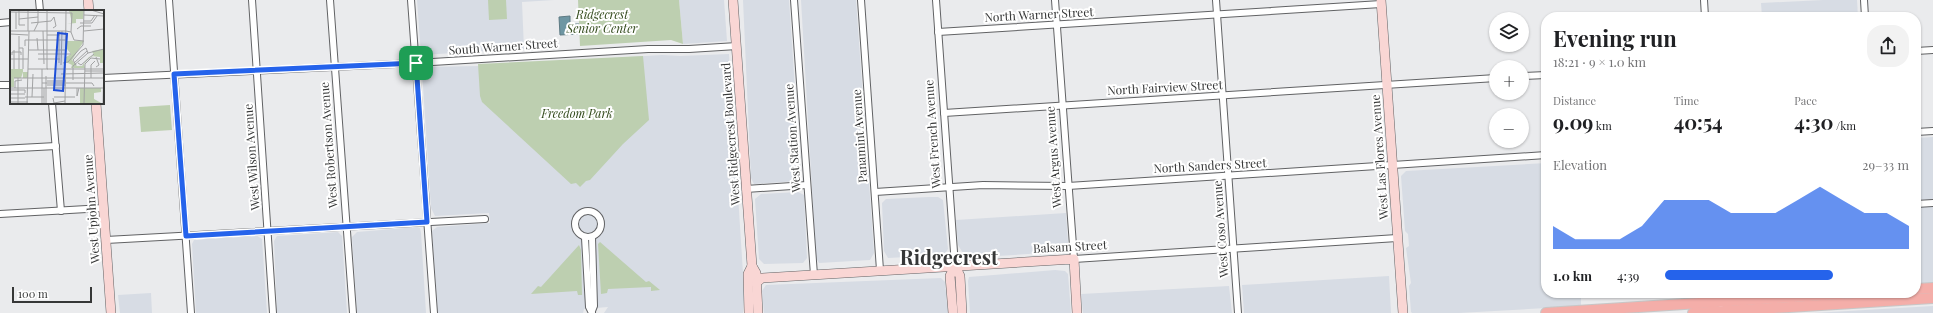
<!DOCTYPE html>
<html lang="en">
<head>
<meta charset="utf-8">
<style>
  body { margin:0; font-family:"Playfair Display",serif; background:#f2f2f2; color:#202124; height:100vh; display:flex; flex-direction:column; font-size:15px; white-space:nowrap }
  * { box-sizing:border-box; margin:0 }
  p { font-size:13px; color:#757577 }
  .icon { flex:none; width:22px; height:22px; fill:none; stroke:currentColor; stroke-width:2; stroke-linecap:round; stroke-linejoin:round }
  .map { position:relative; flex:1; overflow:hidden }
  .details { position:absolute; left:1541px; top:12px; width:380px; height:286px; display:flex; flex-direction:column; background:#fff; border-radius:16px; box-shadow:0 1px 3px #0004 }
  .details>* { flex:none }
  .fabs { position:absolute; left:1489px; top:12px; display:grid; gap:8px }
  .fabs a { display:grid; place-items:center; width:40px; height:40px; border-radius:50%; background:#fff; box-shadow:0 1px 3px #0004; font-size:20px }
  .scale { position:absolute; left:12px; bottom:10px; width:80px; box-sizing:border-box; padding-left:4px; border:2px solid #363737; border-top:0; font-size:11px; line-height:14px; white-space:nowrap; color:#363737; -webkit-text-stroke:3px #fff; paint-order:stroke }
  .pin { position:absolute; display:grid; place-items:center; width:34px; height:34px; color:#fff; margin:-17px; border-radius:8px; box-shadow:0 2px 6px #0006 }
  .round { display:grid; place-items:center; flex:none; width:42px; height:42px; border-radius:16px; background:#f2f2f2 }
  .summary { display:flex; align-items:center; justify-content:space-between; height:68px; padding:0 12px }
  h1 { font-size:22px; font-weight:700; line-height:30px }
  .stats { display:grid; grid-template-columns:repeat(3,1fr); gap:6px; height:68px; padding:4px 12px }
  .stats div { display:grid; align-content:center }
  .stats b { font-size:20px; font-weight:700 }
  .stats small { font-size:11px; font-weight:400 }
  .stats p { font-size:11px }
  .chart { height:112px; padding:8px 12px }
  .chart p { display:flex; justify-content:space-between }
  .chart svg { width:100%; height:72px; margin-top:4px; fill:#2563eb; opacity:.7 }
  ul { padding:0 12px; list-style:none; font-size:13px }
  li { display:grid; grid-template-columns:64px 48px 1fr; align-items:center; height:30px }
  li i { height:10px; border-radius:5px; background:#2563eb }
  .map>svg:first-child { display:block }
  .built { fill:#d7dce4 }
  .green { fill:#bdcfb0 }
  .water { fill:#6e96a3; stroke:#5d7a83 }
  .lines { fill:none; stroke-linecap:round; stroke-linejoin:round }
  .street-casing { stroke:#616264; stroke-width:8 }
  .secondary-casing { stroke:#616264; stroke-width:10 }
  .primary-casing { stroke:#c7c7c7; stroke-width:12 }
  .street { stroke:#fff; stroke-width:6 }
  .secondary { stroke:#f9d6d4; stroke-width:9 }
  .primary { stroke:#f4aea9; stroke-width:10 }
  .route-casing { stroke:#fff; stroke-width:8 }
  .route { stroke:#2563eb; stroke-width:5 }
  .labels { text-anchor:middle; stroke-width:4; stroke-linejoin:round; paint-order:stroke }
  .park-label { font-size:12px; font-style:italic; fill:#31491a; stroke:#fff }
  .street-label { font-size:12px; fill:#363737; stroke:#fff }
  .town-label { font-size:20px; font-weight:bold; fill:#363737; stroke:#fff }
  .inset-road { fill:none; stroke:#a2a3a4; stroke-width:1 }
  .view { fill:#1d4ed8; fill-opacity:0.15; stroke:#1d4ed8; stroke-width:2 }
  .inset-edge { fill:none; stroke:#363737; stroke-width:2 }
</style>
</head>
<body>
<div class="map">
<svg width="1933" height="313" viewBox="0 0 1933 313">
  <rect width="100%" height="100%" fill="#eaebed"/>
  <g class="built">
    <path d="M 417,0 L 554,0 L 522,2 L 524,49 L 421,55 Z"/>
    <path d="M 679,0 L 724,0 L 727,41 L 683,44 Z"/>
    <path d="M 743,0 L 789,0 L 801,178 L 797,181 L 754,184 L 751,178 Z"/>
    <path d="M 801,0 L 856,0 L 874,253 L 870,260 L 819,263 L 816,258 Z"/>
    <path d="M 1823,0 L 1857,0 L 1858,17 L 1762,17 L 1761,3 Z"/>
    <path d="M 729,54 L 744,289 L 743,313 L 604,313 L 608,307 L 584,309 L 583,313 L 438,313 L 432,231 L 437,227 L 490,223 L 489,213 L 435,216 L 431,208 L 422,71 L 425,67 L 480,66 L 662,55 L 680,56 Z"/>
    <path d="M 1933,137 L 1933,283 L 1916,284 L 1916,138 Z"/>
    <path d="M 1546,163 L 1546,293 L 1581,293 L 1581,306 L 1459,313 L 1412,313 L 1411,312 L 1409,286 L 1411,283 L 1406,248 L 1409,246 L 1408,234 L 1405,231 L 1401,176 L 1406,171 Z"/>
    <path d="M 798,192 L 804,195 L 807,258 L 803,263 L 764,264 L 759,259 L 755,199 L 761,194 Z"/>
    <path d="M 929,197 L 938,197 L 943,200 L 948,249 L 944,255 L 888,258 L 884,251 L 882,203 L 886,199 Z"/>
    <path d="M 1066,213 L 1068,243 L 1066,249 L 1059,252 L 966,258 L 958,245 L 956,220 Z"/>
    <path d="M 417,227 L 420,228 L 421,233 L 426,313 L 357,313 L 352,237 L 357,232 Z"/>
    <path d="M 338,232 L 342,236 L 347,313 L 277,313 L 274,241 L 277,236 Z"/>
    <path d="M 256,235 L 262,239 L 267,313 L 196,313 L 192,244 L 194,240 Z"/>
    <path d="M 1055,270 L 1065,271 L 1068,274 L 1071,313 L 970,313 L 968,281 L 969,277 Z"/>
    <path d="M 1389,276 L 1391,313 L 1244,313 L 1242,285 Z"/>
    <path d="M 941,278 L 945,282 L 948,313 L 764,313 L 762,291 L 766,285 Z"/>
    <path d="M 1229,286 L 1232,313 L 1083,313 L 1081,294 Z"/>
    <path d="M 151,293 L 152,313 L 120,313 L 118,295 Z"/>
    <path d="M 1933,306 L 1933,313 L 1814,313 Z"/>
  </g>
  <g class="green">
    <path d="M 488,0 L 506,0 L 507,19 L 489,20 Z"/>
    <path d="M 578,0 L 679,0 L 683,44 L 671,40 L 580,46 Z"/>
    <path d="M 643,56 L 649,120 L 623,144 L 590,180 L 586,181 L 580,187 L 576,183 L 571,184 L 482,102 L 480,96 L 478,64 Z"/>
    <path d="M 170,105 L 172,130 L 141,132 L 139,107 Z"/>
    <path d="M 600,242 L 646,282 L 649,281 L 660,290 L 651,291 L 651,287 L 608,289 L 607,293 L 601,294 L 598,244 Z"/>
    <path d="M 579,245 L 581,250 L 582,295 L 578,295 L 577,291 L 531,294 L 538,286 L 541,287 Z"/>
  </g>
  <path class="water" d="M 570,16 L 570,24 L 579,24 L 579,34 L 560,35 L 559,17 Z"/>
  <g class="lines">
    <defs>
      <g id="street">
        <path d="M 39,0 L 40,11"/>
        <path d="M 169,0 L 191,313"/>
        <path d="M 252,0 L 273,313"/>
        <path d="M 330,0 L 353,313"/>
        <path d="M 411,0 L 434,313"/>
        <path d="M 794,0 L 814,275"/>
        <path d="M 861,0 L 880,270"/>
        <path d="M 936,0 L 955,266"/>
        <path d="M 1055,0 L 1074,259 L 1397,238"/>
        <path d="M 1216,0 L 1238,313"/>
        <path d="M 1704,0 L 1705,17"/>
        <path d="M 1864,0 L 1865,17"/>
        <path d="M 0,23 L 11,22"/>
        <path d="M 938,32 L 1381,4"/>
        <path d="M 1916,51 L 1933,50"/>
        <path d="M 1522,76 L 1546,75"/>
        <path d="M 103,78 L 416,63 L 648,49 L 689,49 L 737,46"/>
        <path d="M 0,85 L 11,85"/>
        <path d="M 52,103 L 61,211"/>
        <path d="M 944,113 L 1496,78"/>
        <path d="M 1916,132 L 1933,131"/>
        <path d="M 0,149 L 56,146"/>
        <path d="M 746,189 L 807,185"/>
        <path d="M 875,192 L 983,185 L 1068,186 L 1546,155"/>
        <path d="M 1916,204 L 1933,203"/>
        <circle cx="588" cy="224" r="13"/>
        <path d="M 0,214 L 104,208"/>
        <path d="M 592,237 L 594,306 L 592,311"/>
        <path d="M 585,238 L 589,307 L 592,313"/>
        <path d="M 106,240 L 485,219"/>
        <path d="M 1720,293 L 1721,304"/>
      </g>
      <g id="secondary">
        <path d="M 88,0 L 89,11"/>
        <path d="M 733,0 L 752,266 L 756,273 L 758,313"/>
        <path d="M 1381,0 L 1403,313"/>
        <path d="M 96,103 L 111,313"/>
        <path d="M 955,266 L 960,276 L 962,313"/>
        <path d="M 756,283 L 762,278 L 1074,259 L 1077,313"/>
        <path d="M 749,313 L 748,274 L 752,266"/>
        <path d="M 953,313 L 950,276 L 955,266"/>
      </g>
      <g id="primary">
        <path d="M 1916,289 L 1933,288"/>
        <path d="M 1546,313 L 1855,293"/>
        <path d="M 1693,313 L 1933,298"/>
      </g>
    </defs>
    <use href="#street" class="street-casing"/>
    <use href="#secondary" class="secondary-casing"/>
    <use href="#primary" class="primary-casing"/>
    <use href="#street" class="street"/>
    <use href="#secondary" class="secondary"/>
    <use href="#primary" class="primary"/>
  </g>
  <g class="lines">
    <defs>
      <path id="route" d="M 416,63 L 427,222 L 186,236 L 174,74 Z"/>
    </defs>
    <use href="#route" class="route-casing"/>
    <use href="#route" class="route"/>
  </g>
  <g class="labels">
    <g class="park-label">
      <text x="602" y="19">Ridgecrest<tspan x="602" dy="14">Senior Center</tspan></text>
      <text x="577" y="118">Freedom Park</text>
    </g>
    <g class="street-label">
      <text transform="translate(1039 15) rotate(-3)" y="4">North Warner Street</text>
      <text transform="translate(503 47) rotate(-4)" y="4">South Warner Street</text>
      <text transform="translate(1165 88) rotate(-3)" y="4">North Fairview Street</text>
      <text transform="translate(731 134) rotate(-94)" y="4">West Ridgecrest Boulevard</text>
      <text transform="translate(933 134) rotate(-94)" y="4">West French Avenue</text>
      <text transform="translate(860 136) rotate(-94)" y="4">Panamint Avenue</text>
      <text transform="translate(793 138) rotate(-94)" y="4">West Station Avenue</text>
      <text transform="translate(329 145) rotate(-94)" y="4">West Robertson Avenue</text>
      <text transform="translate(252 157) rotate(-94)" y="4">West Wilson Avenue</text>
      <text transform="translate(1054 157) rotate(-94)" y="4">West Argus Avenue</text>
      <text transform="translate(1380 157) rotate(-94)" y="4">West Las Flores Avenue</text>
      <text transform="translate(1210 166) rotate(-3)" y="4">North Sanders Street</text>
      <text transform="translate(92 209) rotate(-94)" y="4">West Upjohn Avenue</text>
      <text transform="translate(1221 229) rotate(-94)" y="4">West Coso Avenue</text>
      <text transform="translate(1070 247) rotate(-3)" y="4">Balsam Street</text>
    </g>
    <g class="town-label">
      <text x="949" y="265">Ridgecrest</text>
    </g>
  </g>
  <g transform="translate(10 10)">
    <rect width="94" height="94" fill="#eaebed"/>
    <path d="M 59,0 L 74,1 L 73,9 L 66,9 L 66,13 L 57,14 L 62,13 ZM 57,31 L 74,31 L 62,50 L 67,56 L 72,56 L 76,50 L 79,47 L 84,45 L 82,41 L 94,39 L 94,58 L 94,53 L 90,53 L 90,47 L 81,46 L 74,54 L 75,58 L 64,58 L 64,56 L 63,58 L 61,58 L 62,55 L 56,52 L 56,47 L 61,44 L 57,39 ZM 0,59 L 13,59 L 13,62 L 18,62 L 18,68 L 13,68 L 13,62 L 11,68 L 4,68 L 4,77 L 0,77 ZM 70,78 L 91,78 L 91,82 L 84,83 L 84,89 L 93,94 L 70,94 Z" fill="#bdcfb0"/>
    <path class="inset-road" d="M 37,0 L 37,21M 62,0 L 80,0M 81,0 L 94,4M 9,1 L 9,15 L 15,15M 0,2 L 62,3M 6,2 L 6,19M 74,5 L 94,6M 9,9 L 28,7M 74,11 L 81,11 L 85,5M 21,13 L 41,11 L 44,7 L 46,16 L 43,18M 70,13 L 82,13 L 87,6M 67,19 L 71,16 L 81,16M 0,21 L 18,21 L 18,1M 18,21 L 56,21M 24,21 L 28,13 L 28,0M 33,21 L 34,54M 56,21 L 61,22 L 64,30 L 74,31M 74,21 L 94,19M 61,22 L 62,3M 0,24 L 18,25M 37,25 L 50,25M 27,28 L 28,40M 15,36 L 15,30 L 56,30M 9,38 L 13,38 L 13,59M 18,40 L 56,40M 28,44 L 61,44M 2,45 L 2,42 L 11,42 L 11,45M 86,47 L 89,55 L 86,57M 0,49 L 18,49M 28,49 L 50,49M 49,53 L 49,21M 53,53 L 58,52 L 73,35 L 74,0M 64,53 L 77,41M 68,53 L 71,55 L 84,44M 51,55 L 52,21M 66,55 L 63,50 L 71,41 L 76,38 L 78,43M 4,59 L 4,40M 9,59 L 9,26M 18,59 L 38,59M 37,59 L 94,59M 37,59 L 37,21M 75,61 L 94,61M 51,64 L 94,63M 36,66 L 36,94M 4,68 L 94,68M 81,68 L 81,55 L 85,51M 63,70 L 63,56 L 78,43 L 94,39M 37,71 L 56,71M 32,73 L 82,73 L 84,76M 37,75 L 56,75M 0,78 L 18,78M 5,78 L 5,71 L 12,70M 18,78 L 56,78M 56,78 L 94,78M 67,78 L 67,86 L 69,78M 0,80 L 15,80 L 15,83M 0,84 L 15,84M 15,87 L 34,87M 22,87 L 23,64M 44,87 L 65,87M 0,88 L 15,88M 43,88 L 44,93 L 55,91M 0,92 L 18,92M 8,94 L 8,68M 17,94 L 19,21M 32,94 L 32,59M 34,94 L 34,78M 55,94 L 56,0M 74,94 L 75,54 L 81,48 L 90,49M 93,94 L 94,52"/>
    <path class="view" d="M 48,23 L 57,24 L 53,81 L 44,80 Z"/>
    <rect width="94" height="94" class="inset-edge"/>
  </g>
</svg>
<div class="fabs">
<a><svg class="icon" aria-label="layers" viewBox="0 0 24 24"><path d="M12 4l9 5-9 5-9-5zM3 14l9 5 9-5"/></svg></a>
<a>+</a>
<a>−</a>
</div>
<div class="scale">100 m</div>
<div class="pin" style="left:416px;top:63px;background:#1e9e55"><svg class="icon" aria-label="arrive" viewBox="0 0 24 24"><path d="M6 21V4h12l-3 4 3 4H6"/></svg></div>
<section class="details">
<div class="summary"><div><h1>Evening run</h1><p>18:21 · 9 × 1.0 km</p></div><a class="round"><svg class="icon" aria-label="share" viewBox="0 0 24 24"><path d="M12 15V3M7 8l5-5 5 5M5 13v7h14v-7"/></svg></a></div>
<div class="stats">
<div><p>Distance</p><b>9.09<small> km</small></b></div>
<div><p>Time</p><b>40:54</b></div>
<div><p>Pace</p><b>4:30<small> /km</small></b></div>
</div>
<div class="chart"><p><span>Elevation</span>29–33 m</p>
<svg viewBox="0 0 160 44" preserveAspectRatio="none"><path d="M0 44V30L10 38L20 38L30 38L40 30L50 14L60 14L70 14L80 22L90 22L100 22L110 14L120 6L130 14L140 22L150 22L160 30V44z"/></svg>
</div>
<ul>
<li><b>1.0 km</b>4:39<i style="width:69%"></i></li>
</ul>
</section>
</div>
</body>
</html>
